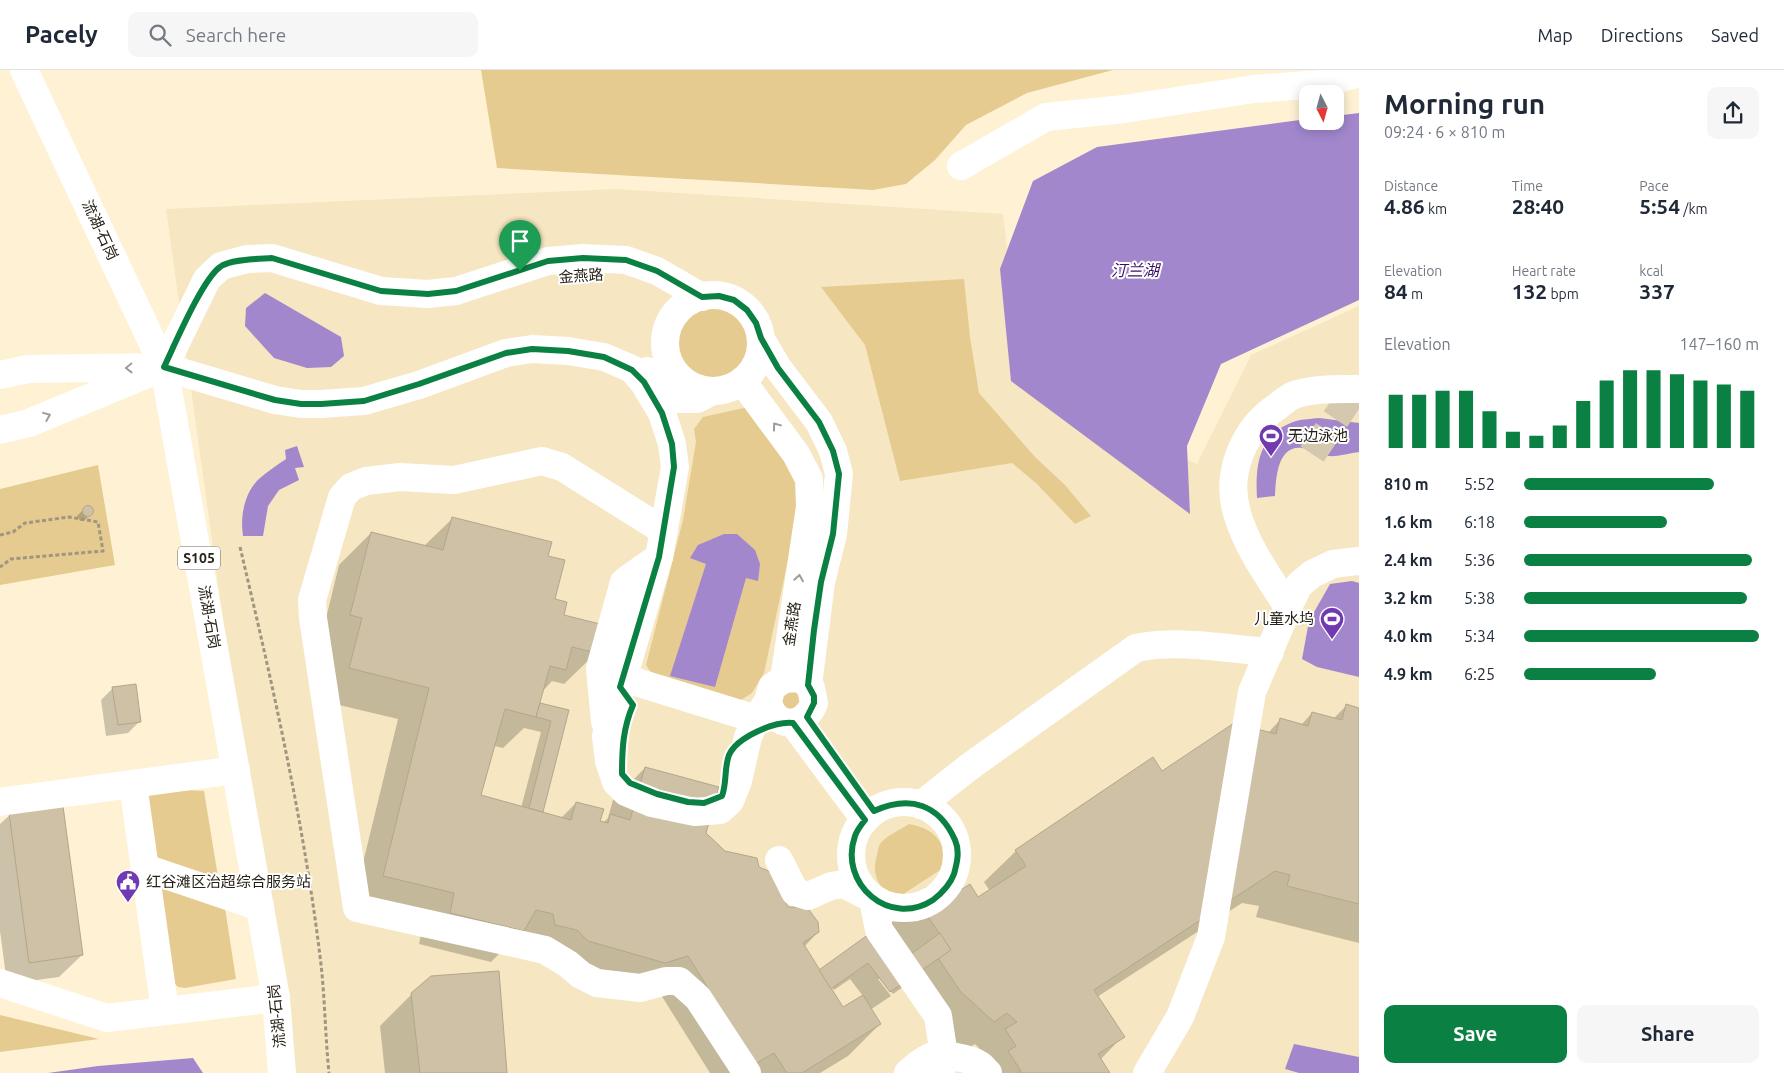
<!DOCTYPE html>
<html lang="en">
<head>
<meta charset="utf-8">
<style>
  body { margin:0; font-family:Ubuntu,"Noto Sans SC",sans-serif; background:#f6f6f7; color:#1f2937; height:100vh; display:flex; flex-direction:column; font-size:19px; white-space:nowrap }
  * { box-sizing:border-box; margin:0 }
  p { font-size:16px; color:#747a83 }
  .icon { flex:none; width:28px; height:28px; fill:none; stroke:currentColor; stroke-width:2; stroke-linecap:round; stroke-linejoin:round }
  .map { position:relative; flex:1; overflow:hidden }
  .side { display:flex; flex-direction:column; background:#fff; width:425px }
  .side>* { flex:none }
  .needle { width:32px; rotate:174deg }
  .buttons { position:absolute; left:1299px; top:15px; display:grid; gap:10px }
  .buttons a { display:grid; place-items:center; width:45px; height:45px; border-radius:10px; background:#fff; box-shadow:0 2px 12px #0003; font-size:25px }
  .pin { position:absolute; display:grid; place-items:center; width:42px; height:42px; color:#fff; margin:-51px -21px; border-radius:50% 50% 50% 0; rotate:-45deg; box-shadow:0 0 5px #0007 }
  .pin .icon { rotate:45deg }
  .round { display:grid; place-items:center; flex:none; width:52px; height:52px; border-radius:10px; background:#f6f6f7 }
  .headline { display:flex; align-items:center; justify-content:space-between; height:85px; padding:0 25px }
  h1 { font-size:28px; font-weight:700; line-height:38px }
  .metrics { display:grid; grid-template-columns:repeat(3,1fr); gap:8px; height:85px; padding:5px 25px }
  .metrics div { display:grid; align-content:center }
  .metrics b { font-size:21px; font-weight:700 }
  .metrics small { font-size:14px; font-weight:400 }
  .metrics p { font-size:14px }
  .chart { height:140px; padding:10px 25px }
  .chart p { display:flex; justify-content:space-between }
  .chart svg { width:100%; height:90px; margin-top:5px; stroke:#0b8043; stroke-width:6 }
  .button { display:flex; gap:10px; margin-top:auto; padding:10px 25px }
  .button a { flex:1; height:58px; border-radius:10px; background:#0b8043; color:#fff; font-size:20px; font-weight:700; line-height:58px; text-align:center }
  .button a+a { background:#f6f6f7; color:#1f2937 }
  ul { padding:0 25px; list-style:none; font-size:16px }
  li { display:grid; grid-template-columns:80px 60px 1fr; align-items:center; height:38px }
  li i { height:12px; border-radius:6px; background:#0b8043 }
  header { display:flex; align-items:center; gap:30px; box-sizing:border-box; height:70px; padding:0 25px; background:#fff; border-bottom:1px solid #e0e1e3 }
  header strong { font-size:24px }
  nav { display:flex; gap:28px; margin-inline-start:auto; font-size:18px }
  .search { width:350px; height:45px; background:#f6f6f7; display:flex; align-items:center; gap:12px; box-sizing:border-box; padding:0 18px; border-radius:10px; color:#747a83; font-size:19px }
  main { display:flex; flex:1; min-height:0 }
  .map>svg:first-child { display:block }
  .built { fill:#f6e6c1 }
  .green { fill:#e5cb90 }
  .water { fill:#a287cd }
  .shadow { fill:#0003; fill-rule:evenodd }
  .building { fill:#cec1a5; stroke:#b3a68b }
  .lines { fill:none; stroke-linecap:round; stroke-linejoin:round }
  .major-tunnel { stroke:#d4c9ae; stroke-width:28; stroke-dasharray:28 14; stroke-linecap:butt }
  .path { stroke:#9f9580; stroke-width:3; stroke-dasharray:4 2.5; stroke-linecap:butt }
  .minor { stroke:#fff; stroke-width:28 }
  .major { stroke:#fff; stroke-width:28 }
  .highway { stroke:#fff; stroke-width:28 }
  .oneway { stroke:#9e9c97 }
  .route-casing { stroke:#fff; stroke-width:10 }
  .route { stroke:#0b8043; stroke-width:6 }
  .labels { text-anchor:middle; stroke-width:4; stroke-linejoin:round; paint-order:stroke }
  .shield { fill:#fff; stroke:#68655d; stroke-width:1 }
  .shield-label { font-size:14px; font-weight:bold; fill:#282318 }
  .street-label { font-size:15px; fill:#282318; stroke:#fff }
  .poi-label { font-size:15px; fill:#282318; stroke:#fff; text-anchor:start }
  .water-label { font-size:16px; font-style:italic; fill:#390e61; stroke:#fff }
</style>
</head>
<body>
<header>
<strong>Pacely</strong>
<div class="search"><svg class="icon" aria-label="search" viewBox="0 0 24 24"><circle cx="10" cy="10" r="6"/><path d="M15 15l6 6"/></svg>Search here</div>
<nav><a>Map</a><a>Directions</a><a>Saved</a></nav>
</header>
<main>
<div class="map">
<svg width="1359" height="1003" viewBox="0 0 1359 1003">
  <rect width="100%" height="100%" fill="#fff2d4"/>
  <path class="built" d="M 617,119 L 1003,144 L 1023,316 L 1197,394 L 1251,285 L 1359,236 L 1359,1003 L 286,1003 L 166,139 Z"/>
  <g class="green">
    <path d="M 481,0 L 1113,0 L 1027,23 L 966,55 L 935,90 L 906,114 L 873,120 L 497,98 Z"/>
    <path d="M 964,209 L 970,267 L 979,323 L 1035,387 L 1065,415 L 1091,446 L 1075,454 L 1037,414 L 1012,393 L 900,411 L 865,275 L 821,217 Z"/>
    <circle cx="714" cy="275" r="39"/>
    <path d="M 748,337 L 798,411 L 798,443 L 764,603 L 752,623 L 736,633 L 653,606 L 646,595 L 683,450 L 696,372 L 694,359 L 703,347 Z"/>
    <path d="M 98,395 L 115,495 L 0,515 L 0,419 Z"/>
    <path d="M 796,620 L 804,630 L 791,646 L 778,628 L 780,624 Z"/>
    <path d="M 155,718 L 204,721 L 220,819 L 152,797 L 145,720 Z"/>
    <path d="M 909,754 C 936,759 940,770 951,793 L 894,830 C 879,816 871,806 877,785 C 878,782 878,777 880,774 C 887,765 900,760 909,754 Z"/>
    <path d="M 154,816 L 225,838 L 236,909 L 185,918 L 178,917 L 169,908 Z"/>
    <path d="M 0,945 L 99,969 L 0,982 Z"/>
  </g>
  <g class="water">
    <path d="M 1359,43 L 1359,230 L 1221,294 L 1187,376 L 1190,444 L 1011,311 L 1000,199 L 1033,111 L 1097,77 L 1307,49 L 1308,51 L 1335,51 L 1335,46 Z"/>
    <path d="M 265,223 L 341,267 L 344,286 L 331,297 L 307,298 L 274,288 L 245,256 L 246,238 Z"/>
    <path d="M 1319,348 L 1359,353 L 1359,382 C 1350,383 1337,387 1328,386 C 1319,385 1311,379 1302,378 C 1277,375 1276,409 1275,426 L 1257,428 C 1255,394 1259,363 1296,351 C 1303,349 1312,349 1319,348 Z"/>
    <path d="M 297,376 L 304,397 L 295,398 L 299,410 L 279,420 L 268,436 L 263,466 L 243,466 C 240,447 244,422 260,408 C 268,401 277,395 286,389 L 285,380 Z"/>
    <path d="M 724,464 L 737,464 L 755,480 L 760,494 L 758,511 L 746,508 L 715,617 L 670,606 L 706,494 L 690,488 L 698,475 Z"/>
    <path d="M 1352,511 L 1359,513 L 1359,607 L 1317,597 L 1302,589 L 1309,551 L 1330,514 Z"/>
    <path d="M 1294,974 L 1359,987 L 1359,1003 L 1299,1003 L 1285,999 Z"/>
    <path d="M 193,988 L 203,1003 L 48,1003 L 98,996 Z"/>
  </g>
  <g class="shadow">
    <path d="M 85,438 L 90,438 L 92,441 L 85,450 L 80,451 L 77,446 Z"/>
    <path d="M 452,449 L 547,487 L 554,530 L 562,546 L 596,583 L 564,614 L 552,611 L 542,622 L 539,634 L 568,641 L 541,743 L 561,748 L 576,733 L 599,752 L 603,753 L 608,748 L 613,730 L 645,698 L 705,764 L 725,782 L 758,798 L 787,838 L 818,862 L 804,877 L 819,901 L 895,876 L 902,869 L 891,853 L 922,821 L 944,807 L 956,824 L 978,829 L 990,821 L 984,812 L 1016,781 L 1162,702 L 1268,663 L 1280,650 L 1301,655 L 1312,643 L 1333,649 L 1346,636 L 1359,639 L 1359,873 L 1256,847 L 1259,836 L 1242,833 L 1097,927 L 1123,966 L 1100,990 L 1109,1003 L 981,1003 L 984,983 L 975,974 L 962,983 L 916,908 L 893,924 L 882,909 L 878,909 L 891,926 L 870,940 L 880,954 L 848,986 L 820,1003 L 710,1003 L 656,917 L 510,873 L 491,892 L 419,874 L 423,855 L 352,838 L 398,649 L 318,630 L 319,577 L 339,495 L 371,463 L 424,476 ZM 524,658 L 541,662 L 521,738 L 480,726 L 495,676 L 503,678 ZM 822,902 L 834,920 L 850,909 L 863,926 L 842,939 Z"/>
    <path d="M 113,618 L 139,652 L 128,663 L 106,666 L 101,630 Z"/>
    <path d="M 10,745 L 82,885 L 59,907 L 7,914 L 0,861 L 0,754 Z"/>
    <path d="M 412,924 L 506,1003 L 385,1003 L 380,956 Z"/>
  </g>
  <g class="building">
    <circle cx="88" cy="441" r="5.5"/>
    <path d="M 452,447 L 552,472 L 548,486 L 565,490 L 555,529 L 567,532 L 564,545 L 604,555 L 597,583 L 572,577 L 566,600 L 550,596 L 536,647 L 505,639 L 481,725 L 571,750 L 576,732 L 604,739 L 600,751 L 608,753 L 610,744 L 630,750 L 645,697 L 719,717 L 706,763 L 725,781 L 757,788 L 759,797 L 771,802 L 788,837 L 797,837 L 809,840 L 818,852 L 819,862 L 803,873 L 843,937 L 863,925 L 881,954 L 802,1003 L 787,1003 L 774,983 L 755,994 L 688,886 L 665,893 L 588,871 L 577,860 L 555,855 L 553,844 L 536,840 L 524,861 L 450,843 L 454,823 L 383,806 L 429,618 L 349,598 L 362,548 L 350,545 L 371,462 L 443,480 Z"/>
    <path d="M 136,614 L 141,652 L 118,655 L 112,617 Z"/>
    <path d="M 540,633 L 569,640 L 543,742 L 529,738 L 551,651 L 536,647 Z"/>
    <path d="M 1346,634 L 1359,638 L 1359,834 L 1287,816 L 1290,805 L 1275,801 L 1094,920 L 1125,967 L 1098,984 L 1110,1003 L 1017,1003 L 1021,1001 L 1008,981 L 1016,976 L 1005,959 L 1017,952 L 1007,943 L 994,952 L 960,921 L 938,888 L 951,880 L 926,844 L 934,838 L 922,820 L 945,805 L 956,823 L 970,814 L 978,827 L 1026,796 L 1015,780 L 1153,687 L 1162,701 L 1234,653 L 1276,664 L 1280,648 L 1308,656 L 1312,642 L 1342,650 Z"/>
    <path d="M 63,736 L 83,885 L 29,893 L 9,743 Z"/>
    <path d="M 940,863 L 951,880 L 890,922 L 868,893 L 831,919 L 819,900 L 869,864 L 893,897 Z"/>
    <path d="M 499,901 L 507,1003 L 420,1003 L 411,923 L 431,906 Z"/>
  </g>
  <g class="lines">
    <path class="major-tunnel" d="M 1312,384 L 1359,314"/>
    <g class="path">
      <path d="M 0,465 L 13,462 L 25,453 L 69,447 L 98,452 L 103,481 L 11,489 L 0,497"/>
      <path d="M 240,477 C 272,612 303,748 320,886 C 325,925 325,964 329,1003"/>
    </g>
    <g class="minor">
      <circle cx="713" cy="273" r="48"/>
      <path d="M 761,269 L 778,298 L 819,352 L 833,381 L 839,404 L 833,464 L 821,512 L 808,615"/>
      <path d="M 164,297 L 275,330 L 301,334 L 321,334 L 364,331 L 419,315 L 506,283 L 532,279 L 568,281 L 604,287 L 632,299 L 644,313 L 662,343 L 672,374 L 675,397 L 659,487 L 606,666 L 609,691 L 616,712 L 626,722 L 652,733 L 695,742 L 720,740 L 730,731 L 738,711 L 748,667 L 756,649 L 768,631 L 772,617 L 784,609 L 799,608 L 806,612 L 811,618 L 814,633 C 805,659 774,660 768,631"/>
      <path d="M 164,297 L 207,209 L 221,196 L 247,189 L 272,188 L 381,221 L 428,224 L 456,221 L 548,191 L 583,188 L 626,190 L 657,201 L 702,227"/>
      <path d="M 647,301 L 678,329 L 697,329 L 713,321"/>
      <path d="M 742,311 L 796,384 L 809,409 L 810,437 L 784,609"/>
      <path d="M 664,461 L 562,397 L 542,391 L 454,410 L 400,407 L 366,411 L 351,417 L 342,427 L 312,530 L 313,548 L 357,838 L 545,880 L 568,894 L 581,905 L 597,913 L 640,918 L 666,911 L 679,911 L 698,928 L 747,1003"/>
      <path d="M 1288,537 C 1269,507 1247,478 1237,443 C 1225,403 1244,358 1278,336 C 1283,332 1289,327 1294,325 C 1315,318 1338,319 1359,319"/>
      <path d="M 623,608 L 756,649"/>
      <path d="M 605,652 L 600,598 L 624,512 L 659,487"/>
      <path d="M 793,653 L 865,750"/>
      <path d="M 133,714 L 165,941"/>
      <path d="M 0,732 L 236,700"/>
      <circle cx="904" cy="785" r="53"/>
      <path d="M 921,735 L 969,697 L 1136,578 C 1180,569 1226,579 1270,582"/>
      <path d="M 779,790 L 795,822 L 808,826 L 831,816 L 844,814 L 873,829 L 879,860 L 938,946 L 944,986 L 941,1003"/>
      <path d="M 145,798 L 260,837"/>
      <path d="M 0,913 L 107,948 L 276,928"/>
      <path d="M 908,1003 C 915,997 922,990 930,987 C 941,983 970,988 980,995 C 983,997 985,1000 988,1003"/>
      <path d="M 1147,1003 L 1180,947 L 1211,867 L 1252,622 L 1288,537 L 1299,515 L 1312,504 L 1333,494 L 1359,491"/>
    </g>
    <g class="major">
      <path d="M 24,0 L 164,297 L 276,928 L 282,1003"/>
      <path d="M 961,96 L 1046,47 L 1124,39 L 1254,19 L 1319,14 L 1359,3"/>
    </g>
    <path class="highway" d="M 0,305 L 28,299 L 164,297 L 29,353 L 0,360"/>
  </g>
  <defs><path id="oneway-chevron" d="M-2-3.5L2.5 0L-2 3.5" fill="none" stroke-width="1.6" stroke-linecap="round" stroke-linejoin="round" transform="scale(1.25)"/></defs>
  <g class="oneway">
    <use href="#oneway-chevron" transform="translate(129 298) rotate(179)"/>
    <use href="#oneway-chevron" transform="translate(47 346) rotate(-22)"/>
    <use href="#oneway-chevron" transform="translate(776 356) rotate(-127)"/>
    <use href="#oneway-chevron" transform="translate(799 508) rotate(-81)"/>
  </g>
  <g class="lines">
    <defs>
      <path id="route" d="M 272,188 L 381,221 L 428,224 L 456,221 L 548,191 L 583,188 L 626,190 L 657,201 L 702,227 L 719,226 L 734,230 L 747,240 L 756,253 L 761,268 L 778,298 L 819,352 L 833,381 L 839,404 L 833,464 L 821,512 L 814,560 L 808,615 L 814,626 L 814,633 L 807,647 L 874,741 C 910,725 939,734 955,770 C 960,781 957,793 954,804 C 950,815 942,823 933,830 C 890,858 838,814 855,766 C 857,760 861,755 865,750 L 793,653 C 775,651 737,667 729,685 C 724,698 727,713 722,726 L 704,733 L 688,732 L 657,724 L 630,713 L 622,704 C 622,679 623,658 633,635 L 620,617 L 659,487 L 674,397 L 672,374 L 662,343 L 644,312 L 632,300 L 604,287 L 568,281 L 532,279 L 506,283 L 419,314 L 364,331 L 321,334 L 301,334 L 275,330 L 164,297 C 175,274 202,210 220,197 C 230,189 259,189 272,188 Z"/>
    </defs>
    <use href="#route" class="route-casing"/>
    <use href="#route" class="route"/>
  </g>
  <defs>
    <symbol id="stadium-pin" viewBox="-11 -11 22 30"><path d="M0 17L-7.5 6A9.5 9.5 0 1 1 7.5 6Z" fill="#723ab0" stroke="#fff"/><path d="M0-5a6.5 5 0 1 0 0 10a6.5 5 0 1 0 0-10ZM-3.5-1.8h7v3.6h-7Z" fill="#fff"/></symbol>
    <symbol id="civic-pin" viewBox="-11 -11 22 30"><path d="M0 17L-7.5 6A9.5 9.5 0 1 1 7.5 6Z" fill="#723ab0" stroke="#fff"/><path d="M-.6-6.5H3V-4.5H.6V-3L4-1V1h2V6H-6V1h2V-1L-.6-3ZM-1.2 2.5V6h2.4V2.5Z" fill="#fff"/></symbol>
  </defs>
  <g fill-rule="evenodd">
    <use href="#stadium-pin" x="1257" y="352" width="28" height="38"/>
    <use href="#stadium-pin" x="1318" y="535" width="28" height="38"/>
    <use href="#civic-pin" x="114" y="798" width="28" height="38"/>
  </g>
  <g class="labels">
    <rect class="shield" x="178" y="476.5" width="42" height="23" rx="4"/>
    <g class="shield-label">
      <text x="199" y="493">S105</text>
    </g>
    <g class="street-label">
      <text transform="translate(100 160) rotate(65)" y="5">流湖-石岗</text>
      <text transform="translate(581 206) rotate(-4)" y="5">金燕路</text>
      <text transform="translate(209 547) rotate(80)" y="5">流湖-石岗</text>
      <text transform="translate(792 554) rotate(-81)" y="5">金燕路</text>
      <text transform="translate(277 946) rotate(-96)" y="5">流湖-石岗</text>
    </g>
    <g class="poi-label">
      <text x="1288" y="371">无边泳池</text>
      <text x="1314" y="554" text-anchor="end">儿童水坞</text>
      <text x="146" y="817">红谷滩区治超综合服务站</text>
    </g>
    <g class="water-label">
      <text x="1135" y="206">汀兰湖</text>
    </g>
  </g>
</svg>
<div class="buttons">
<a><svg class="needle" viewBox="-14 -14 28 28"><path d="M0-13l5 13h-10z" fill="#e53935"/><path d="M0 13l5-13h-10z" fill="#747a83"/></svg></a>
</div>
<div class="pin" style="left:520px;top:201px;background:#1e9e55"><svg class="icon" aria-label="arrive" viewBox="0 0 24 24"><path d="M6 21V4h12l-3 4 3 4H6"/></svg></div>
</div>
<section class="side">
<div class="headline"><div><h1>Morning run</h1><p>09:24 · 6 × 810 m</p></div><a class="round"><svg class="icon" aria-label="share" viewBox="0 0 24 24"><path d="M12 15V3M7 8l5-5 5 5M5 13v7h14v-7"/></svg></a></div>
<div class="metrics">
<div><p>Distance</p><b>4.86<small> km</small></b></div>
<div><p>Time</p><b>28:40</b></div>
<div><p>Pace</p><b>5:54<small> /km</small></b></div>
</div>
<div class="metrics">
<div><p>Elevation</p><b>84<small> m</small></b></div>
<div><p>Heart rate</p><b>132<small> bpm</small></b></div>
<div><p>kcal</p><b>337</b></div>
</div>
<div class="chart"><p><span>Elevation</span>147–160 m</p>
<svg viewBox="0 0 160 44" preserveAspectRatio="none"><path d="M5 44V18M15 44V18M25 44V16M35 44V16M45 44V26M55 44V36M65 44V38M75 44V33M85 44V21M95 44V11M105 44V6M115 44V6M125 44V8M135 44V11M145 44V13M155 44V16"/></svg>
</div>
<ul>
<li><b>810 m</b>5:52<i style="width:81%"></i></li>
<li><b>1.6 km</b>6:18<i style="width:61%"></i></li>
<li><b>2.4 km</b>5:36<i style="width:97%"></i></li>
<li><b>3.2 km</b>5:38<i style="width:95%"></i></li>
<li><b>4.0 km</b>5:34<i style="width:100%"></i></li>
<li><b>4.9 km</b>6:25<i style="width:56%"></i></li>
</ul>
<div class="button"><a>Save</a><a>Share</a></div>
</section>
</main>
</body>
</html>
